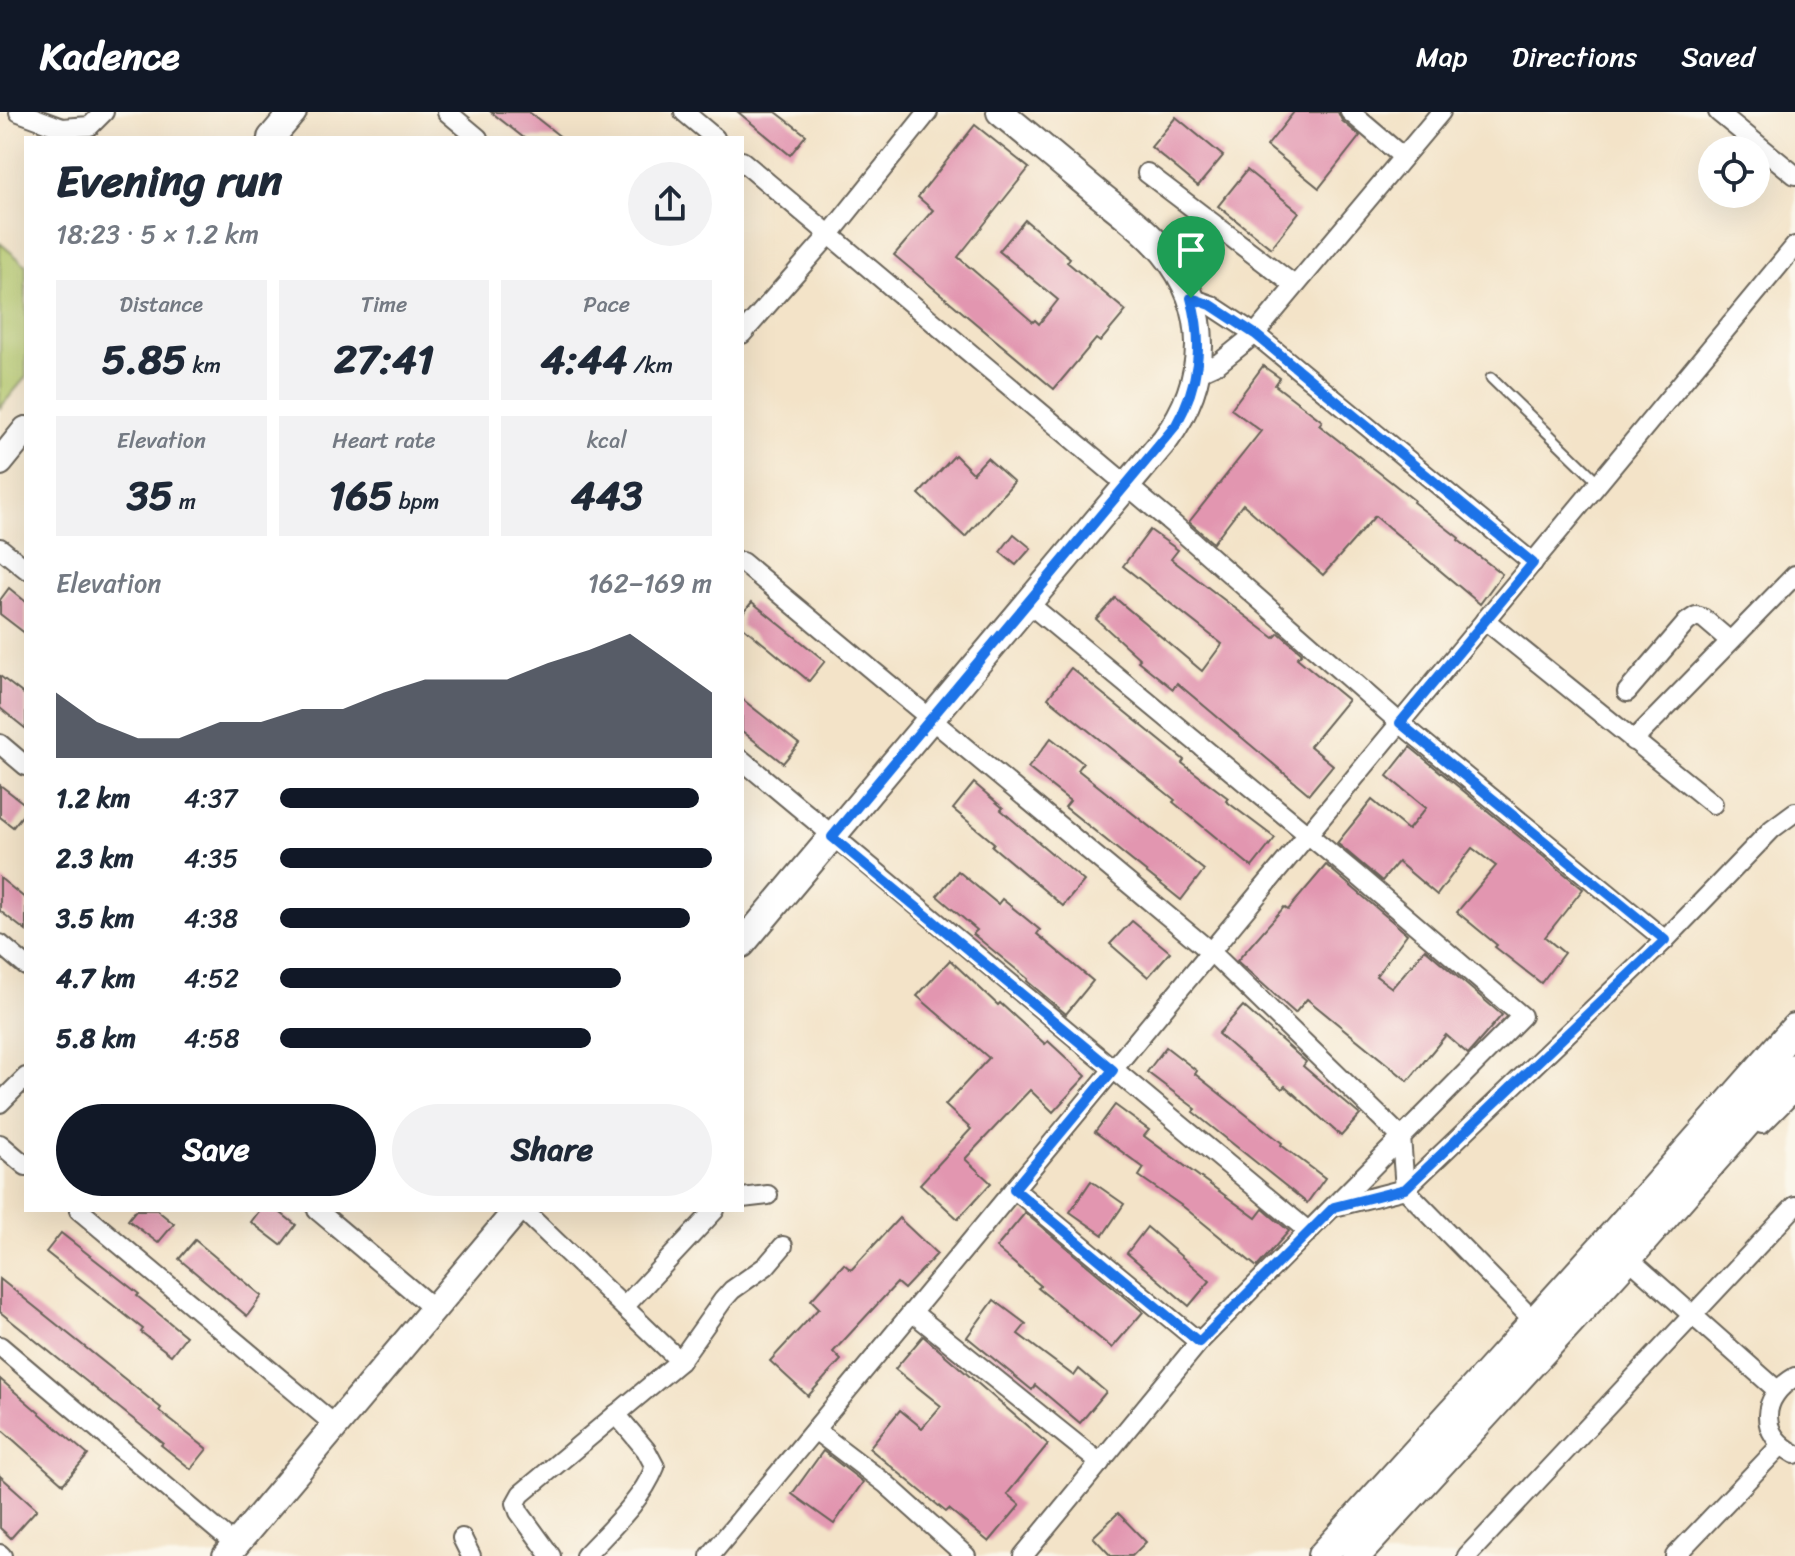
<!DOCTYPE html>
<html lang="en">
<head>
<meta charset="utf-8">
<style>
  body { margin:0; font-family:Sriracha,sans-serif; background:#f2f2f3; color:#1f2937; height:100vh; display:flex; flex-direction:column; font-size:30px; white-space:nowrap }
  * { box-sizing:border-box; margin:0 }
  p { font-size:26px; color:#747a83 }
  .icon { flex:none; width:44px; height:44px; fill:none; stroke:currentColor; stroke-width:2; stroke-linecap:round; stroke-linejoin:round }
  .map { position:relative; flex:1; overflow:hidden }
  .details { position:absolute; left:24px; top:24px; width:720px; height:1076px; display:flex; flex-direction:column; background:#fff; border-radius:0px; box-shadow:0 8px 32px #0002 }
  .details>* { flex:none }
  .controls { position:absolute; left:1698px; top:24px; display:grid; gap:16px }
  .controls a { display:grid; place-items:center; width:72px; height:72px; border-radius:50%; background:#fff; box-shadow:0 8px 32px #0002; font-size:40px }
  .pin { position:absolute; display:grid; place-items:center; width:68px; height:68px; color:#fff; margin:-82px -34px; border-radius:50% 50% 50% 0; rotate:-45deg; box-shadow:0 0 8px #0007 }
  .pin .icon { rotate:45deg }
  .round { display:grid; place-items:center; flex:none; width:84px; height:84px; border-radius:42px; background:#f2f2f3 }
  .summary { display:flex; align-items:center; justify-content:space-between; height:136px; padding:0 32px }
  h1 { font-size:44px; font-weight:700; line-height:60px }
  .figures { display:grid; grid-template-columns:repeat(3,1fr); gap:12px; height:136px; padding:8px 32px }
  .figures div { display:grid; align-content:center; border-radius:0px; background:#f2f2f3; text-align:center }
  .figures b { font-size:40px; font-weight:700 }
  .figures small { font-size:22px; font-weight:400 }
  .figures p { font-size:22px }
  .chart { height:224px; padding:16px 32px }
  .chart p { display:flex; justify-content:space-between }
  .chart svg { width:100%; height:144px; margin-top:8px; fill:#111827; opacity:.7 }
  .action { display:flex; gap:16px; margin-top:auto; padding:16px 32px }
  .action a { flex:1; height:92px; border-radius:48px; background:#111827; color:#fff; font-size:32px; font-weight:700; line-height:92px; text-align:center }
  .action a+a { background:#f2f2f3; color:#1f2937 }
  ul { padding:0 32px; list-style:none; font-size:26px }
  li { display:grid; grid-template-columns:128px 96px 1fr; align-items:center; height:60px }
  li i { height:20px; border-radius:10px; background:#111827 }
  header { display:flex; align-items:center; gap:48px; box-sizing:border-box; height:112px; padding:0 40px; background:#111827; color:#fff }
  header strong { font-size:38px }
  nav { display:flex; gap:44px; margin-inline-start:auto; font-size:28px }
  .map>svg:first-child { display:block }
  .green { fill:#b5c96d; stroke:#687244; stroke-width:2 }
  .building { fill:#e296b0 }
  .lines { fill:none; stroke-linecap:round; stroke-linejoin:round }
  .lane-casing { stroke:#676258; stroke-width:13 }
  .street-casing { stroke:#676258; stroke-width:22 }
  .secondary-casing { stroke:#676258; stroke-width:30 }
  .primary-casing { stroke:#676258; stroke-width:32 }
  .lane { stroke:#fff; stroke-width:9 }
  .street { stroke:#fff; stroke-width:18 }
  .secondary { stroke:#fff; stroke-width:26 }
  .primary { stroke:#fff; stroke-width:28 }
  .route-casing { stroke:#fff; stroke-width:16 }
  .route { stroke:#1a73e8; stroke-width:10 }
</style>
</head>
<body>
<header>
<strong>Kadence</strong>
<nav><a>Map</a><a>Directions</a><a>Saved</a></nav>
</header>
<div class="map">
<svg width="1795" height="1444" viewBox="0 0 1795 1444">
  <rect width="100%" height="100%" fill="#fbf7ec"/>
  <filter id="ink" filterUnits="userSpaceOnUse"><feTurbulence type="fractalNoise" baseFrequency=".0125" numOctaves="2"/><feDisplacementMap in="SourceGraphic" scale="16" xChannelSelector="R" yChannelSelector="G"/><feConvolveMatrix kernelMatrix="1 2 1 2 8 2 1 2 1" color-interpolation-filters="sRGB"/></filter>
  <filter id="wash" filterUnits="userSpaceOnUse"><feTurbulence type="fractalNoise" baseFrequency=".006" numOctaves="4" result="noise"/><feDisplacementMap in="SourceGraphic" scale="32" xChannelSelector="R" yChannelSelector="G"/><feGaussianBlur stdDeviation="1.8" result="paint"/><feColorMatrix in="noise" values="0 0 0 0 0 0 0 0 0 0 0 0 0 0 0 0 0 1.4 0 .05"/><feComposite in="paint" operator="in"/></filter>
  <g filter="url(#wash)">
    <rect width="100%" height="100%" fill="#f3e3c8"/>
    <path class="green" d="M 0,131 L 26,153 L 26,265 L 0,296 Z"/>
    <g id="blocks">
      <g class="building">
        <path d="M 491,0 L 529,0 L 562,26 L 524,26 Z"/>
        <path d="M 738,0 L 776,0 L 806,23 L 790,43 Z"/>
        <path d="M 1294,0 L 1338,0 L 1342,9 L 1360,24 L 1319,76 L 1267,34 Z"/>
        <path d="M 1176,5 L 1223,44 L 1198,74 L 1151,35 Z"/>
        <path d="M 975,13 L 1029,56 L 958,145 L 1033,210 L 1035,208 L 1039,212 L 1058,188 L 999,139 L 1025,108 L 1070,146 L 1067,150 L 1126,199 L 1100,230 L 1096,227 L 1054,277 L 894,143 L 933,98 L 918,85 Z"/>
        <path d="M 1247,58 L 1299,100 L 1271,136 L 1218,94 Z"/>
        <path d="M 1263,254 L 1280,266 L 1275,273 L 1322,309 L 1319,313 L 1414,388 L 1413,390 L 1459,426 L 1458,428 L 1502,462 L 1480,492 L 1375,404 L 1323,463 L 1243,392 L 1213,431 L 1189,410 L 1261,319 L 1231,297 Z"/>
        <path d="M 955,343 L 973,361 L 987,346 L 1014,370 L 965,425 L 919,382 Z"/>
        <path d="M 1150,418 L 1178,438 L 1171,447 L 1274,526 L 1279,521 L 1302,541 L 1297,546 L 1348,588 L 1310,634 L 1333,653 L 1309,682 L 1177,571 L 1173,577 L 1138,549 L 1140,547 L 1096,507 L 1115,486 L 1202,559 L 1222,532 L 1123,454 Z"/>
        <path d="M 1014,422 L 1031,436 L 1016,453 L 1000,440 Z"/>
        <path d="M 9,476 L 26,490 L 26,522 L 0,502 L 0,488 Z"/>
        <path d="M 752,490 L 825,549 L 809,569 L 742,514 L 742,502 Z"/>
        <path d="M 1071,556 L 1184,648 L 1182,651 L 1228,686 L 1226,689 L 1275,726 L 1252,755 L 1173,690 L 1175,688 L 1048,586 Z"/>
        <path d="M 0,564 L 26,584 L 26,617 L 0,596 Z"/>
        <path d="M 742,587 L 799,632 L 783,651 L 742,619 Z"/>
        <path d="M 1051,626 L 1083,651 L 1078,658 L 1204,758 L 1181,788 L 1065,695 L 1070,689 L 1028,656 Z"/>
        <path d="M 1410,635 L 1583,777 L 1545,825 L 1564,841 L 1541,871 L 1495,835 L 1497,833 L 1457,800 L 1496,754 L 1472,736 L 1437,783 L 1398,750 L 1382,769 L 1337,731 L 1372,688 L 1408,718 L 1426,696 L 1387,664 Z"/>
        <path d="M 974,671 L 1003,696 L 1001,698 L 1084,769 L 1063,794 L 992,734 L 994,731 L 953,697 Z"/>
        <path d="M 0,673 L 26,693 L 26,699 L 13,715 L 0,705 Z"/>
        <path d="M 1326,753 L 1407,822 L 1376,864 L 1392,876 L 1425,837 L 1502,903 L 1468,942 L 1446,923 L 1408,969 L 1307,887 L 1295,901 L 1237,849 L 1284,795 L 1288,798 Z"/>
        <path d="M 958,759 L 998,792 L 1002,787 L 1040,818 L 1037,822 L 1093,869 L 1066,902 L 1027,869 L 1028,867 L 973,822 L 977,818 L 937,784 Z"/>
        <path d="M 0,766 L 26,787 L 26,819 L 0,799 Z"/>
        <path d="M 1132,809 L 1170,840 L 1148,865 L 1110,832 Z"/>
        <path d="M 950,848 L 998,893 L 1000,891 L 1045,932 L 1048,929 L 1086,964 L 1053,1000 L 1030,978 L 965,1047 L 991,1071 L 958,1107 L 920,1072 L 971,1017 L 945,993 L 989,946 L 917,884 Z"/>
        <path d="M 1243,894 L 1306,950 L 1303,954 L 1360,1003 L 1341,1024 L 1285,974 L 1282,977 L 1218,922 Z"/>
        <path d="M 1166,935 L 1197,959 L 1195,962 L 1282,1031 L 1281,1033 L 1325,1066 L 1307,1091 L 1193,1000 L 1196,997 L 1147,960 Z"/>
        <path d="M 1115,993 L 1149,1018 L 1144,1024 L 1256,1106 L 1263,1097 L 1289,1119 L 1257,1155 L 1185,1096 L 1139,1064 L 1144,1056 L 1095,1020 Z"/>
        <path d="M 1091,1069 L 1124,1092 L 1103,1123 L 1070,1100 Z"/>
        <path d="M 136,1098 L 157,1098 L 174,1112 L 158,1131 L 128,1108 Z"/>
        <path d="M 260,1098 L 277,1098 L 296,1113 L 281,1133 L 251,1110 Z"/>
        <path d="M 1025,1101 L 1143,1200 L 1112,1236 L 1038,1176 L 1041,1174 L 996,1136 Z"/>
        <path d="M 899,1106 L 937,1142 L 904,1177 L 897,1171 L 833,1240 L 841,1248 L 808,1284 L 770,1249 L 819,1196 L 811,1188 L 844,1152 L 851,1158 Z"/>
        <path d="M 1147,1115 L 1210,1169 L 1189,1194 L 1127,1141 Z"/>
        <path d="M 61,1121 L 139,1182 L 137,1184 L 186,1224 L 171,1243 L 141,1220 L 143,1217 L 46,1140 Z"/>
        <path d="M 195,1128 L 262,1184 L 247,1204 L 179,1147 Z"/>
        <path d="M 0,1167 L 161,1296 L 159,1299 L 207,1337 L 191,1357 L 161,1333 L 163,1331 L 0,1200 Z"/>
        <path d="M 994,1188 L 1026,1212 L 1018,1222 L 1074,1264 L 1079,1257 L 1106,1280 L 1080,1311 L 1035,1273 L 1032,1278 L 967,1225 Z"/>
        <path d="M 923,1224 L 1048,1332 L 1007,1382 L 1020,1393 L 989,1430 L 949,1397 L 946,1400 L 869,1336 L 900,1298 L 922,1316 L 941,1294 L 895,1257 Z"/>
        <path d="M 0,1267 L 88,1343 L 63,1372 L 0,1316 Z"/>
        <path d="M 823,1339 L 863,1370 L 834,1412 L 792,1382 Z"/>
        <path d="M 0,1364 L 37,1397 L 11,1426 L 0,1416 Z"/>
        <path d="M 1118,1401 L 1146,1430 L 1132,1444 L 1111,1444 L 1093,1425 Z"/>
      </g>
    </g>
  </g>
  <g filter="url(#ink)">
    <use href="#blocks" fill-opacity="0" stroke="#676258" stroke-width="2"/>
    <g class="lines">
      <defs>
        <path id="lane" d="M 1491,266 L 1599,371"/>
        <g id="street">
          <path d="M 19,0 L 62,16 L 90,14 L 104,0"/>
          <path d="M 447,0 L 478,26"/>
          <path d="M 684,0 L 715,26"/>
          <path d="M 1350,0 L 1403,45"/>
          <path d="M 1718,0 L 1795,63"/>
          <path d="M 742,49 L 1173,412 L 1400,611 L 1665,828 L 1405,1077 L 1334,1095"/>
          <path d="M 1147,61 L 1294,173"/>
          <path d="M 1191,186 L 1211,193 L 1255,222 L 1533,451"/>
          <path d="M 742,222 L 830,122 L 928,0"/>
          <path d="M 1197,261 L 1219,251 L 1255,222 L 1441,0"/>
          <path d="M 0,436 L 26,457"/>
          <path d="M 742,450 L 1211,840 L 1401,1025 L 1405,1077 L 1535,1210"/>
          <path d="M 1485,508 L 1713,692"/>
          <path d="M 1627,580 L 1687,510 L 1696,504 L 1703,506 L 1730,529"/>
          <path d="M 1633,629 L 1795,463"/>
          <path d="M 0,632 L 26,654"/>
          <path d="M 742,648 L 1309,1120"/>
          <path d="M 1665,828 L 1772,717 L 1795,700"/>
          <path d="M 0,832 L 26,854"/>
          <path d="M 0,991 L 26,965"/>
          <path d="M 1762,1012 L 1795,979"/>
          <path d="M 0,1032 L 26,1054"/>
          <path d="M 1014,1077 L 1199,1230"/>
          <path d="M 742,1086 L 768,1083"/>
          <path d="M 79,1098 L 335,1313"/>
          <path d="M 317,1098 L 433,1196"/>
          <path d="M 523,1098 L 680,1249"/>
          <path d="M 1628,1146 L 1777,1278"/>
          <path d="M 624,1195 L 715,1098"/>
          <path d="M 912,1200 L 1100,1351"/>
          <path d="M 0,1234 L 235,1433"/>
          <path d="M 1795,1265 C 1760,1285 1758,1322 1795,1342"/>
          <path d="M 815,1318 L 886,1372 L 966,1444"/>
          <path d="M 462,1426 L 471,1444"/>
          <path d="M 0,1442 L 2,1444"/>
          <path d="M 551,1444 L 519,1400 L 516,1391 L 521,1382 L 680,1249 L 723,1188 L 732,1178 L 766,1154 L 783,1134"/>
          <path d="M 585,1444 C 610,1417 641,1390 655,1355 L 646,1338 L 616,1302"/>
          <path d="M 710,1444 L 1795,134"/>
          <path d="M 1023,1444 L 1199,1230 L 1522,904 L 1357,763 L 1028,491"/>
          <path d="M 1467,1444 L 1795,1094"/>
          <path d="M 1675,1444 L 1781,1333"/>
        </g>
        <g id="secondary">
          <path d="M 271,26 L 293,0"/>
          <path d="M 0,350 L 26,318"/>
          <path d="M 742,832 L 1165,328 C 1209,269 1212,198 1164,140 C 1145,117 1118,98 1095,79 C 1064,53 1032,26 1000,0"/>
          <path d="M 226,1444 L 517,1098"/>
        </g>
        <g id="primary">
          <path d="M 1322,1444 L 1612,1124 L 1795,916"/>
          <path d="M 1356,1444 L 1628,1146 L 1795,956"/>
        </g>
      </defs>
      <use href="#lane" class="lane-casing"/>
      <use href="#street" class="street-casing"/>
      <use href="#secondary" class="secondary-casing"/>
      <use href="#primary" class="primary-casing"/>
      <use href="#lane" class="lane"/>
      <use href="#street" class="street"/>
      <use href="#secondary" class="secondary"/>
      <use href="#primary" class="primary"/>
    </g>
  </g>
  <g class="lines" filter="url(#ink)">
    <defs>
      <path id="route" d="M 1191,186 L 1211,193 L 1255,222 L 1533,451 L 1400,611 L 1665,828 L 1405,1077 L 1334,1095 L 1199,1230 L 1014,1077 L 1113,958 L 832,725 L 1176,313 C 1199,272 1204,232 1191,186 Z"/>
    </defs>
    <use href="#route" class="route-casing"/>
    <use href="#route" class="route"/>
  </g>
</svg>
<div class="controls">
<a><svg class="icon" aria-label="locate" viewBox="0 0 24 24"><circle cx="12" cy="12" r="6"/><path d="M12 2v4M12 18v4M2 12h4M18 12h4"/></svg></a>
</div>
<div class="pin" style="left:1191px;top:186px;background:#1e9e55"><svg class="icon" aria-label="arrive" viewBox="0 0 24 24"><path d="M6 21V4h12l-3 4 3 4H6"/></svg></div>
<section class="details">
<div class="summary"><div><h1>Evening run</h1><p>18:23 · 5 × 1.2 km</p></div><a class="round"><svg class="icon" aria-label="share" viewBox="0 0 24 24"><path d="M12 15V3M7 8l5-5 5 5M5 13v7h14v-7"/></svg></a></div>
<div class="figures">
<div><p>Distance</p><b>5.85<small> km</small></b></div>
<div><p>Time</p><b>27:41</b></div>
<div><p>Pace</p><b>4:44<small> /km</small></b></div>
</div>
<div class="figures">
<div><p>Elevation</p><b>35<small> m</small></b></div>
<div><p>Heart rate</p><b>165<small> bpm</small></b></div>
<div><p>kcal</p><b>443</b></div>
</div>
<div class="chart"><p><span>Elevation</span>162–169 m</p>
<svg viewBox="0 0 160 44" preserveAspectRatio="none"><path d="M0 44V24L10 33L20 38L30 38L40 33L50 33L60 29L70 29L80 24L90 20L100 20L110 20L120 15L130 11L140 6L150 15L160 24V44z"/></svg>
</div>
<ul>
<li><b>1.2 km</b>4:37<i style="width:97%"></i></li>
<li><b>2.3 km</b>4:35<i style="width:100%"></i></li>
<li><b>3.5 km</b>4:38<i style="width:95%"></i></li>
<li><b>4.7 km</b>4:52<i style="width:79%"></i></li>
<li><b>5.8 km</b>4:58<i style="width:72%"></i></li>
</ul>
<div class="action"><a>Save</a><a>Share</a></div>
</section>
</div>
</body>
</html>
